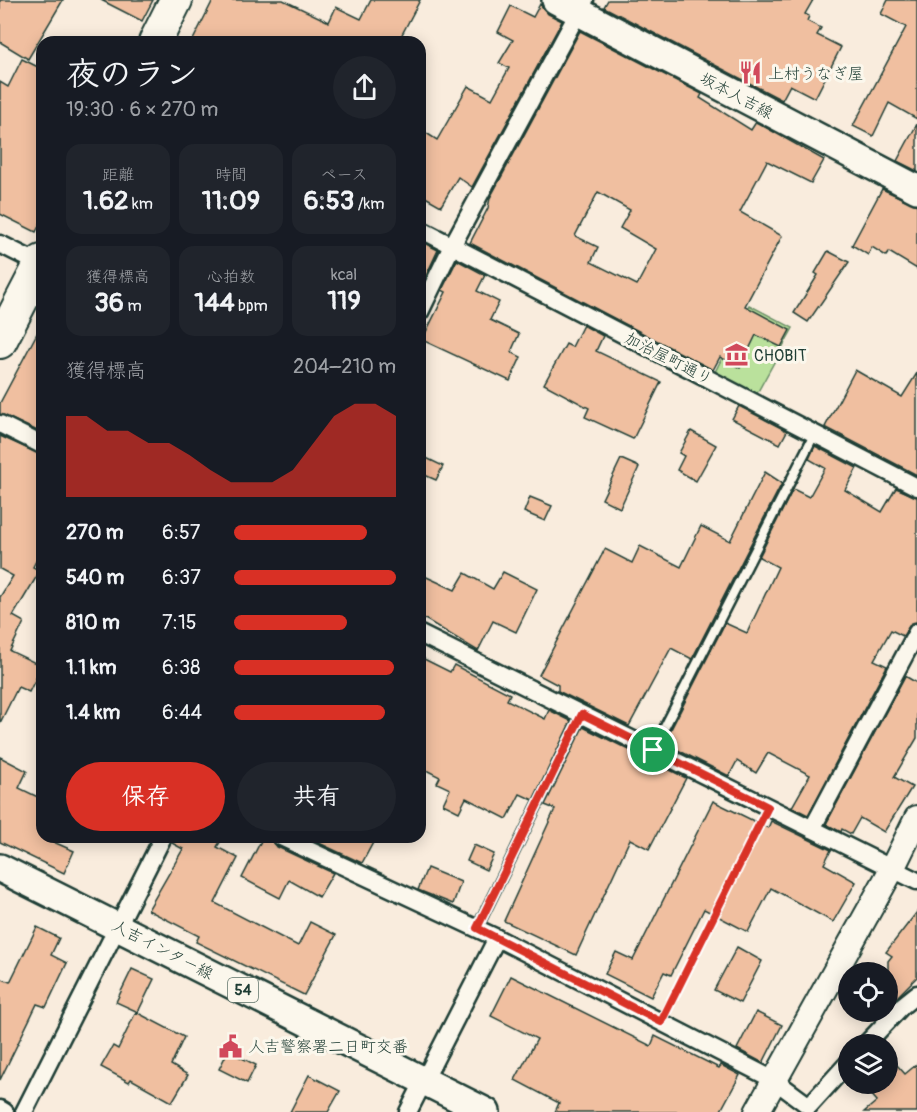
<!DOCTYPE html>
<html lang="ja">
<head>
<meta charset="utf-8">
<style>
  body { margin:0; font-family:Pangolin,"Klee One",sans-serif; background:#20242c; color:#f1f3f6; height:100vh; display:flex; flex-direction:column; font-size:22px; white-space:nowrap }
  * { box-sizing:border-box; margin:0 }
  p { font-size:20px; color:#9ea1a6 }
  .icon { flex:none; width:33px; height:33px; fill:none; stroke:currentColor; stroke-width:2; stroke-linecap:round; stroke-linejoin:round }
  .map { position:relative; flex:1; overflow:hidden }
  .panel { position:absolute; left:36px; top:36px; width:390px; height:807px; display:flex; flex-direction:column; background:#171b24; border-radius:18px; box-shadow:0 3px 15px #0003 }
  .panel>* { flex:none }
  .buttons { position:absolute; left:838px; top:962px; display:grid; gap:12px }
  .buttons a { display:grid; place-items:center; width:60px; height:60px; border-radius:50%; background:#171b24; box-shadow:0 3px 15px #0003; font-size:30px }
  .pin { position:absolute; display:grid; place-items:center; width:51px; height:51px; color:#fff; margin:-26px; border:3px solid #fff; border-radius:50%; box-shadow:0 2px 6px #0007 }
  .round { display:grid; place-items:center; flex:none; width:63px; height:63px; border-radius:32px; background:#20242c }
  .summary { display:flex; align-items:center; justify-content:space-between; height:102px; padding:0 30px }
  h1 { font-size:33px; font-weight:800; line-height:45px }
  .metrics { display:grid; grid-template-columns:repeat(3,1fr); gap:9px; height:102px; padding:6px 30px }
  .metrics div { display:grid; align-content:center; border-radius:15px; background:#20242c; text-align:center }
  .metrics b { font-size:26px; font-weight:800 }
  .metrics small { font-size:16px; font-weight:400 }
  .metrics p { font-size:16px }
  .chart { height:168px; padding:12px 30px }
  .chart p { display:flex; justify-content:space-between }
  .chart svg { width:100%; height:108px; margin-top:6px; fill:#d93025; opacity:.7 }
  .cta { display:flex; gap:12px; margin-top:auto; padding:12px 30px }
  .cta a { flex:1; height:69px; border-radius:36px; background:#d93025; color:#fff; font-size:24px; font-weight:800; line-height:69px; text-align:center }
  .cta a+a { background:#20242c; color:#f1f3f6 }
  ul { padding:0 30px; list-style:none; font-size:20px }
  li { display:grid; grid-template-columns:96px 72px 1fr; align-items:center; height:45px }
  li i { height:15px; border-radius:8px; background:#d93025 }
  .map>svg:first-child { display:block }
  .green { fill:#bae19c; stroke:#6c8f68; stroke-width:1.5 }
  .building { fill:#f0bfa0; stroke:#1f3d34; stroke-width:1.5; fill-rule:evenodd }
  .lines { fill:none; stroke-linecap:round; stroke-linejoin:round }
  .lane-casing { stroke:#1f3d34; stroke-width:13 }
  .street-casing { stroke:#1f3d34; stroke-width:21 }
  .secondary-casing { stroke:#1f3d34; stroke-width:28 }
  .primary-casing { stroke:#1f3d34; stroke-width:32 }
  .highway-casing { stroke:#1f3d34; stroke-width:36 }
  .path { stroke:#1f3d34; stroke-width:4; stroke-dasharray:4.5 4.5; stroke-linecap:butt }
  .lane { stroke:#fbf7ec; stroke-width:8 }
  .street { stroke:#fbf7ec; stroke-width:16 }
  .secondary { stroke:#fbf7ec; stroke-width:24 }
  .primary { stroke:#fbf7ec; stroke-width:27 }
  .highway { stroke:#fbf7ec; stroke-width:32 }
  .route-casing { stroke:#fff; stroke-width:12 }
  .route { stroke:#d93025; stroke-width:8 }
  .labels { text-anchor:middle; stroke-width:6; stroke-linejoin:round; paint-order:stroke }
  .shield { fill:#fbf7ec; stroke:#61756b; stroke-width:1.5 }
  .shield-label { font-size:15px; font-weight:bold; fill:#1f3d34 }
  .poi-label { font-size:16px; fill:#1f3d34; stroke:#fbf7ec; text-anchor:start }
  .street-label { font-size:16px; fill:#1f3d34; stroke:#fbf7ec }
</style>
</head>
<body>
<div class="map">
<svg width="917" height="1112" viewBox="0 0 917 1112">
  <rect width="100%" height="100%" fill="#f9ecdd"/>
  <filter id="ink" filterUnits="userSpaceOnUse"><feTurbulence type="fractalNoise" baseFrequency=".0167" numOctaves="2"/><feDisplacementMap in="SourceGraphic" scale="12" xChannelSelector="R" yChannelSelector="G"/><feConvolveMatrix kernelMatrix="1 2 1 2 8 2 1 2 1" color-interpolation-filters="sRGB"/></filter>
  <g filter="url(#ink)">
    <path class="green" d="M 749,305 L 793,328 L 756,395 L 714,374 Z"/>
    <g class="building">
      <path d="M 0,0 L 63,0 L 28,59 L 0,42 Z"/>
      <path d="M 101,0 L 153,0 L 142,21 Z"/>
      <path d="M 213,0 L 283,0 L 329,22 L 336,7 L 361,19 L 371,0 L 420,0 L 398,42 L 192,42 Z"/>
      <path d="M 608,0 L 813,0 L 805,14 L 809,16 L 807,21 L 821,28 L 817,35 L 841,47 L 815,98 L 790,85 L 782,100 L 604,7 Z"/>
      <path d="M 888,0 L 917,0 L 917,119 L 889,103 L 873,136 L 853,126 L 906,27 L 881,14 Z"/>
      <path d="M 540,4 L 548,14 L 562,21 L 472,187 L 458,177 L 441,206 L 420,194 L 420,129 L 437,140 L 468,86 L 492,99 L 509,68 L 499,63 L 513,40 L 498,32 L 511,6 L 533,17 Z"/>
      <path d="M 580,31 L 702,94 L 700,98 L 751,130 L 756,122 L 824,160 L 811,183 L 767,161 L 740,212 L 782,236 L 745,306 L 790,330 L 781,347 L 756,335 L 740,368 L 720,357 L 713,370 L 470,243 L 488,208 L 490,198 ZM 598,192 L 630,210 L 620,228 L 656,249 L 637,285 L 591,262 L 598,247 L 575,236 Z"/>
      <path d="M 22,59 L 42,69 L 42,220 L 36,232 L 0,214 L 0,82 L 8,87 Z"/>
      <path d="M 917,124 L 917,171 L 897,161 Z"/>
      <path d="M 882,189 L 917,205 L 917,269 L 889,252 L 886,256 L 872,247 L 868,255 L 852,245 Z"/>
      <path d="M 420,241 L 438,250 L 424,280 L 420,278 Z"/>
      <path d="M 828,251 L 849,262 L 808,322 L 794,313 L 818,275 L 815,273 Z"/>
      <path d="M 457,260 L 485,275 L 477,291 L 499,302 L 490,320 L 519,334 L 511,352 L 521,357 L 510,381 L 422,340 L 446,292 L 442,290 Z"/>
      <path d="M 42,324 L 42,433 L 0,414 L 0,403 Z"/>
      <path d="M 583,325 L 603,336 L 596,351 L 661,382 L 633,439 L 585,417 L 589,408 L 544,384 L 566,344 L 572,347 Z"/>
      <path d="M 855,370 L 902,397 L 917,373 L 917,475 L 825,427 Z"/>
      <path d="M 739,406 L 787,431 L 780,444 L 732,419 Z"/>
      <path d="M 691,431 L 716,445 L 696,481 L 677,470 L 684,456 L 679,453 Z"/>
      <path d="M 0,436 L 42,455 L 42,549 L 33,567 L 40,571 L 13,616 L 24,622 L 10,651 L 42,666 L 29,692 L 18,687 L 0,723 L 0,597 L 13,576 L 0,569 Z"/>
      <path d="M 815,446 L 857,468 L 845,490 L 882,512 L 896,488 L 917,497 L 917,622 L 911,623 L 903,636 L 891,630 L 874,660 L 887,666 L 808,815 L 792,807 L 810,775 L 768,753 L 756,773 L 737,761 L 729,776 L 664,743 L 725,623 L 747,633 L 778,567 L 759,557 L 793,489 L 809,497 L 825,468 L 809,459 Z"/>
      <path d="M 420,455 L 443,466 L 436,480 L 420,473 Z"/>
      <path d="M 621,459 L 639,467 L 620,508 L 602,499 Z"/>
      <path d="M 765,472 L 782,483 L 692,659 L 671,648 L 629,726 L 558,691 L 558,685 L 539,675 L 605,549 L 632,563 L 640,546 L 681,567 L 701,526 L 730,541 Z"/>
      <path d="M 530,497 L 552,506 L 545,521 L 524,512 Z"/>
      <path d="M 503,572 L 537,589 L 516,632 L 493,621 L 478,651 L 420,616 L 420,574 L 455,590 L 465,573 L 493,589 Z"/>
      <path d="M 420,657 L 450,672 L 454,665 L 510,694 L 507,700 L 545,719 L 549,710 L 571,721 L 533,800 L 520,794 L 507,819 L 466,798 L 459,812 L 443,804 L 450,789 L 437,783 L 440,777 L 420,767 Z"/>
      <path d="M 905,676 L 917,683 L 917,738 L 894,777 L 912,787 L 884,832 L 860,818 L 851,834 L 842,829 L 841,832 L 826,824 Z"/>
      <path d="M 583,727 L 686,778 L 649,849 L 630,839 L 576,955 L 504,921 L 555,809 L 545,805 Z"/>
      <path d="M 0,757 L 27,771 L 19,788 L 42,799 L 42,837 L 74,851 L 64,873 L 0,842 Z"/>
      <path d="M 713,801 L 768,828 L 771,821 L 831,850 L 824,864 L 856,882 L 833,922 L 771,888 L 748,932 L 704,909 L 671,975 L 664,972 L 651,997 L 605,974 L 616,952 L 633,960 Z"/>
      <path d="M 173,837 L 223,837 L 217,847 L 238,858 L 215,903 L 298,946 L 310,922 L 336,935 L 304,995 L 196,942 L 199,936 L 148,910 L 183,849 L 172,843 Z"/>
      <path d="M 263,837 L 271,837 L 277,847 L 333,873 L 319,897 L 289,880 L 280,898 L 242,878 Z"/>
      <path d="M 306,837 L 376,837 L 362,863 Z"/>
      <path d="M 474,845 L 494,854 L 486,870 L 467,861 Z"/>
      <path d="M 427,868 L 461,882 L 453,904 L 418,890 Z"/>
      <path d="M 917,912 L 917,977 L 888,1006 L 888,961 L 892,956 L 886,952 Z"/>
      <path d="M 37,927 L 59,938 L 51,955 L 67,963 L 46,1007 L 37,1004 L 0,1080 L 0,978 L 10,982 Z"/>
      <path d="M 737,947 L 762,961 L 740,1003 L 714,990 Z"/>
      <path d="M 132,969 L 154,979 L 138,1012 L 116,1002 Z"/>
      <path d="M 511,976 L 651,1046 L 655,1036 L 719,1068 L 721,1065 L 740,1075 L 720,1112 L 555,1112 L 559,1103 L 515,1080 L 537,1039 L 491,1016 Z"/>
      <path d="M 136,1012 L 184,1037 L 171,1065 L 188,1075 L 172,1102 L 131,1079 L 129,1082 L 101,1067 L 113,1046 L 118,1049 Z"/>
      <path d="M 756,1012 L 782,1025 L 763,1063 L 737,1049 Z"/>
      <path d="M 228,1051 L 256,1065 L 247,1083 L 219,1069 Z"/>
      <path d="M 888,1055 L 905,1074 L 917,1064 L 917,1112 L 864,1112 L 877,1101 L 861,1083 L 888,1083 Z"/>
      <path d="M 309,1075 L 340,1091 L 328,1112 L 290,1112 Z"/>
    </g>
    <g class="lines">
      <defs>
        <g id="lane">
          <path d="M 653,750 L 815,433"/>
          <path d="M 477,928 L 582,714"/>
        </g>
        <g id="street">
          <path d="M 420,229 L 917,487"/>
          <path d="M 0,244 L 40,264"/>
          <path d="M 420,312 L 452,246 L 585,0"/>
          <path d="M 0,424 L 42,445"/>
          <path d="M 420,634 L 917,881"/>
          <path d="M 812,829 L 917,632"/>
          <path d="M 281,837 L 497,938 L 774,1080 L 809,1106 L 849,1062"/>
          <path d="M 866,1044 L 902,1006 L 917,994"/>
          <path d="M 0,1109 L 5,1112"/>
          <path d="M 24,1112 L 163,837"/>
          <path d="M 408,1112 L 497,938"/>
        </g>
        <path id="secondary" d="M 757,1112 L 892,869 L 917,818"/>
        <g id="primary">
          <path d="M 556,0 L 917,189"/>
          <path d="M 0,868 L 486,1112"/>
        </g>
        <g id="highway">
          <path d="M 155,42 L 176,0"/>
          <path d="M 0,342 L 42,261"/>
        </g>
      </defs>
      <use href="#lane" class="lane-casing"/>
      <use href="#street" class="street-casing"/>
      <use href="#secondary" class="secondary-casing"/>
      <use href="#primary" class="primary-casing"/>
      <use href="#highway" class="highway-casing"/>
      <path class="path" d="M 669,1005 L 760,824"/>
      <use href="#lane" class="lane"/>
      <use href="#street" class="street"/>
      <use href="#secondary" class="secondary"/>
      <use href="#primary" class="primary"/>
      <use href="#highway" class="highway"/>
    </g>
  </g>
  <g class="lines" filter="url(#ink)">
    <defs>
      <path id="route" d="M 582,714 L 768,807 L 661,1022 L 477,928 Z"/>
    </defs>
    <use href="#route" class="route-casing"/>
    <use href="#route" class="route"/>
  </g>
  <defs>
    <symbol id="restaurant-bare" viewBox="-9 -9 18 18"><path d="M-5-6h1v4h1v-4h1v4h1v-4h1v5L-1.5 .5V6h-2V.5L-5-1ZM5-6V6H3V1.5H1.5Q1.5-4 5-6Z" fill="#d1495b" stroke="#fbf7ec" stroke-width="2.5" paint-order="stroke"/></symbol>
    <symbol id="museum-bare" viewBox="-9 -9 18 18"><path d="M0-6L6-3V-2H-6V-3ZM-5-1h2V3h-2ZM-1-1h2V3h-2ZM3-1h2V3H3ZM-6 4H6V6H-6Z" fill="#d1495b" stroke="#fbf7ec" stroke-width="2.5" paint-order="stroke"/></symbol>
    <symbol id="civic-bare" viewBox="-9 -9 18 18"><path d="M-.6-6.5H3V-4.5H.6V-3L4-1V1h2V6H-6V1h2V-1L-.6-3ZM-1.2 2.5V6h2.4V2.5Z" fill="#d1495b" stroke="#fbf7ec" stroke-width="2.5" paint-order="stroke"/></symbol>
  </defs>
  <g fill-rule="evenodd">
    <use href="#restaurant-bare" x="734" y="56" width="33" height="33"/>
    <use href="#museum-bare" x="720" y="338" width="33" height="33"/>
    <use href="#civic-bare" x="214" y="1030" width="33" height="33"/>
  </g>
  <g class="labels">
    <rect class="shield" x="228" y="978" width="30" height="24" rx="4.5"/>
    <g class="shield-label">
      <text x="243" y="995">54</text>
    </g>
    <g class="poi-label">
      <text x="768" y="79">上村うなぎ屋</text>
      <text x="754" y="361">CHOBIT</text>
      <text x="248" y="1052">人吉警察署二日町交番</text>
    </g>
    <g class="street-label">
      <text transform="translate(737 95) rotate(28)" y="6">坂本人吉線</text>
      <text transform="translate(669 358) rotate(27)" y="6">加治屋町通り</text>
      <text transform="translate(163 949) rotate(27)" y="6">人吉インター線</text>
    </g>
  </g>
</svg>
<div class="buttons">
<a><svg class="icon" aria-label="locate" viewBox="0 0 24 24"><circle cx="12" cy="12" r="6"/><path d="M12 2v4M12 18v4M2 12h4M18 12h4"/></svg></a>
<a><svg class="icon" aria-label="layers" viewBox="0 0 24 24"><path d="M12 4l9 5-9 5-9-5zM3 14l9 5 9-5"/></svg></a>
</div>
<div class="pin" style="left:653px;top:750px;background:#1e9e55"><svg class="icon" aria-label="arrive" viewBox="0 0 24 24"><path d="M6 21V4h12l-3 4 3 4H6"/></svg></div>
<section class="panel">
<div class="summary"><div><h1>夜のラン</h1><p>19:30 · 6 × 270 m</p></div><a class="round"><svg class="icon" aria-label="share" viewBox="0 0 24 24"><path d="M12 15V3M7 8l5-5 5 5M5 13v7h14v-7"/></svg></a></div>
<div class="metrics">
<div><p>距離</p><b>1.62<small> km</small></b></div>
<div><p>時間</p><b>11:09</b></div>
<div><p>ペース</p><b>6:53<small> /km</small></b></div>
</div>
<div class="metrics">
<div><p>獲得標高</p><b>36<small> m</small></b></div>
<div><p>心拍数</p><b>144<small> bpm</small></b></div>
<div><p>kcal</p><b>119</b></div>
</div>
<div class="chart"><p><span>獲得標高</span>204–210 m</p>
<svg viewBox="0 0 160 44" preserveAspectRatio="none"><path d="M0 44V11L10 11L20 17L30 17L40 22L50 22L60 27L70 33L80 38L90 38L100 38L110 33L120 22L130 11L140 6L150 6L160 11V44z"/></svg>
</div>
<ul>
<li><b>270 m</b>6:57<i style="width:82%"></i></li>
<li><b>540 m</b>6:37<i style="width:100%"></i></li>
<li><b>810 m</b>7:15<i style="width:70%"></i></li>
<li><b>1.1 km</b>6:38<i style="width:99%"></i></li>
<li><b>1.4 km</b>6:44<i style="width:93%"></i></li>
</ul>
<div class="cta"><a>保存</a><a>共有</a></div>
</section>
</div>
</body>
</html>
